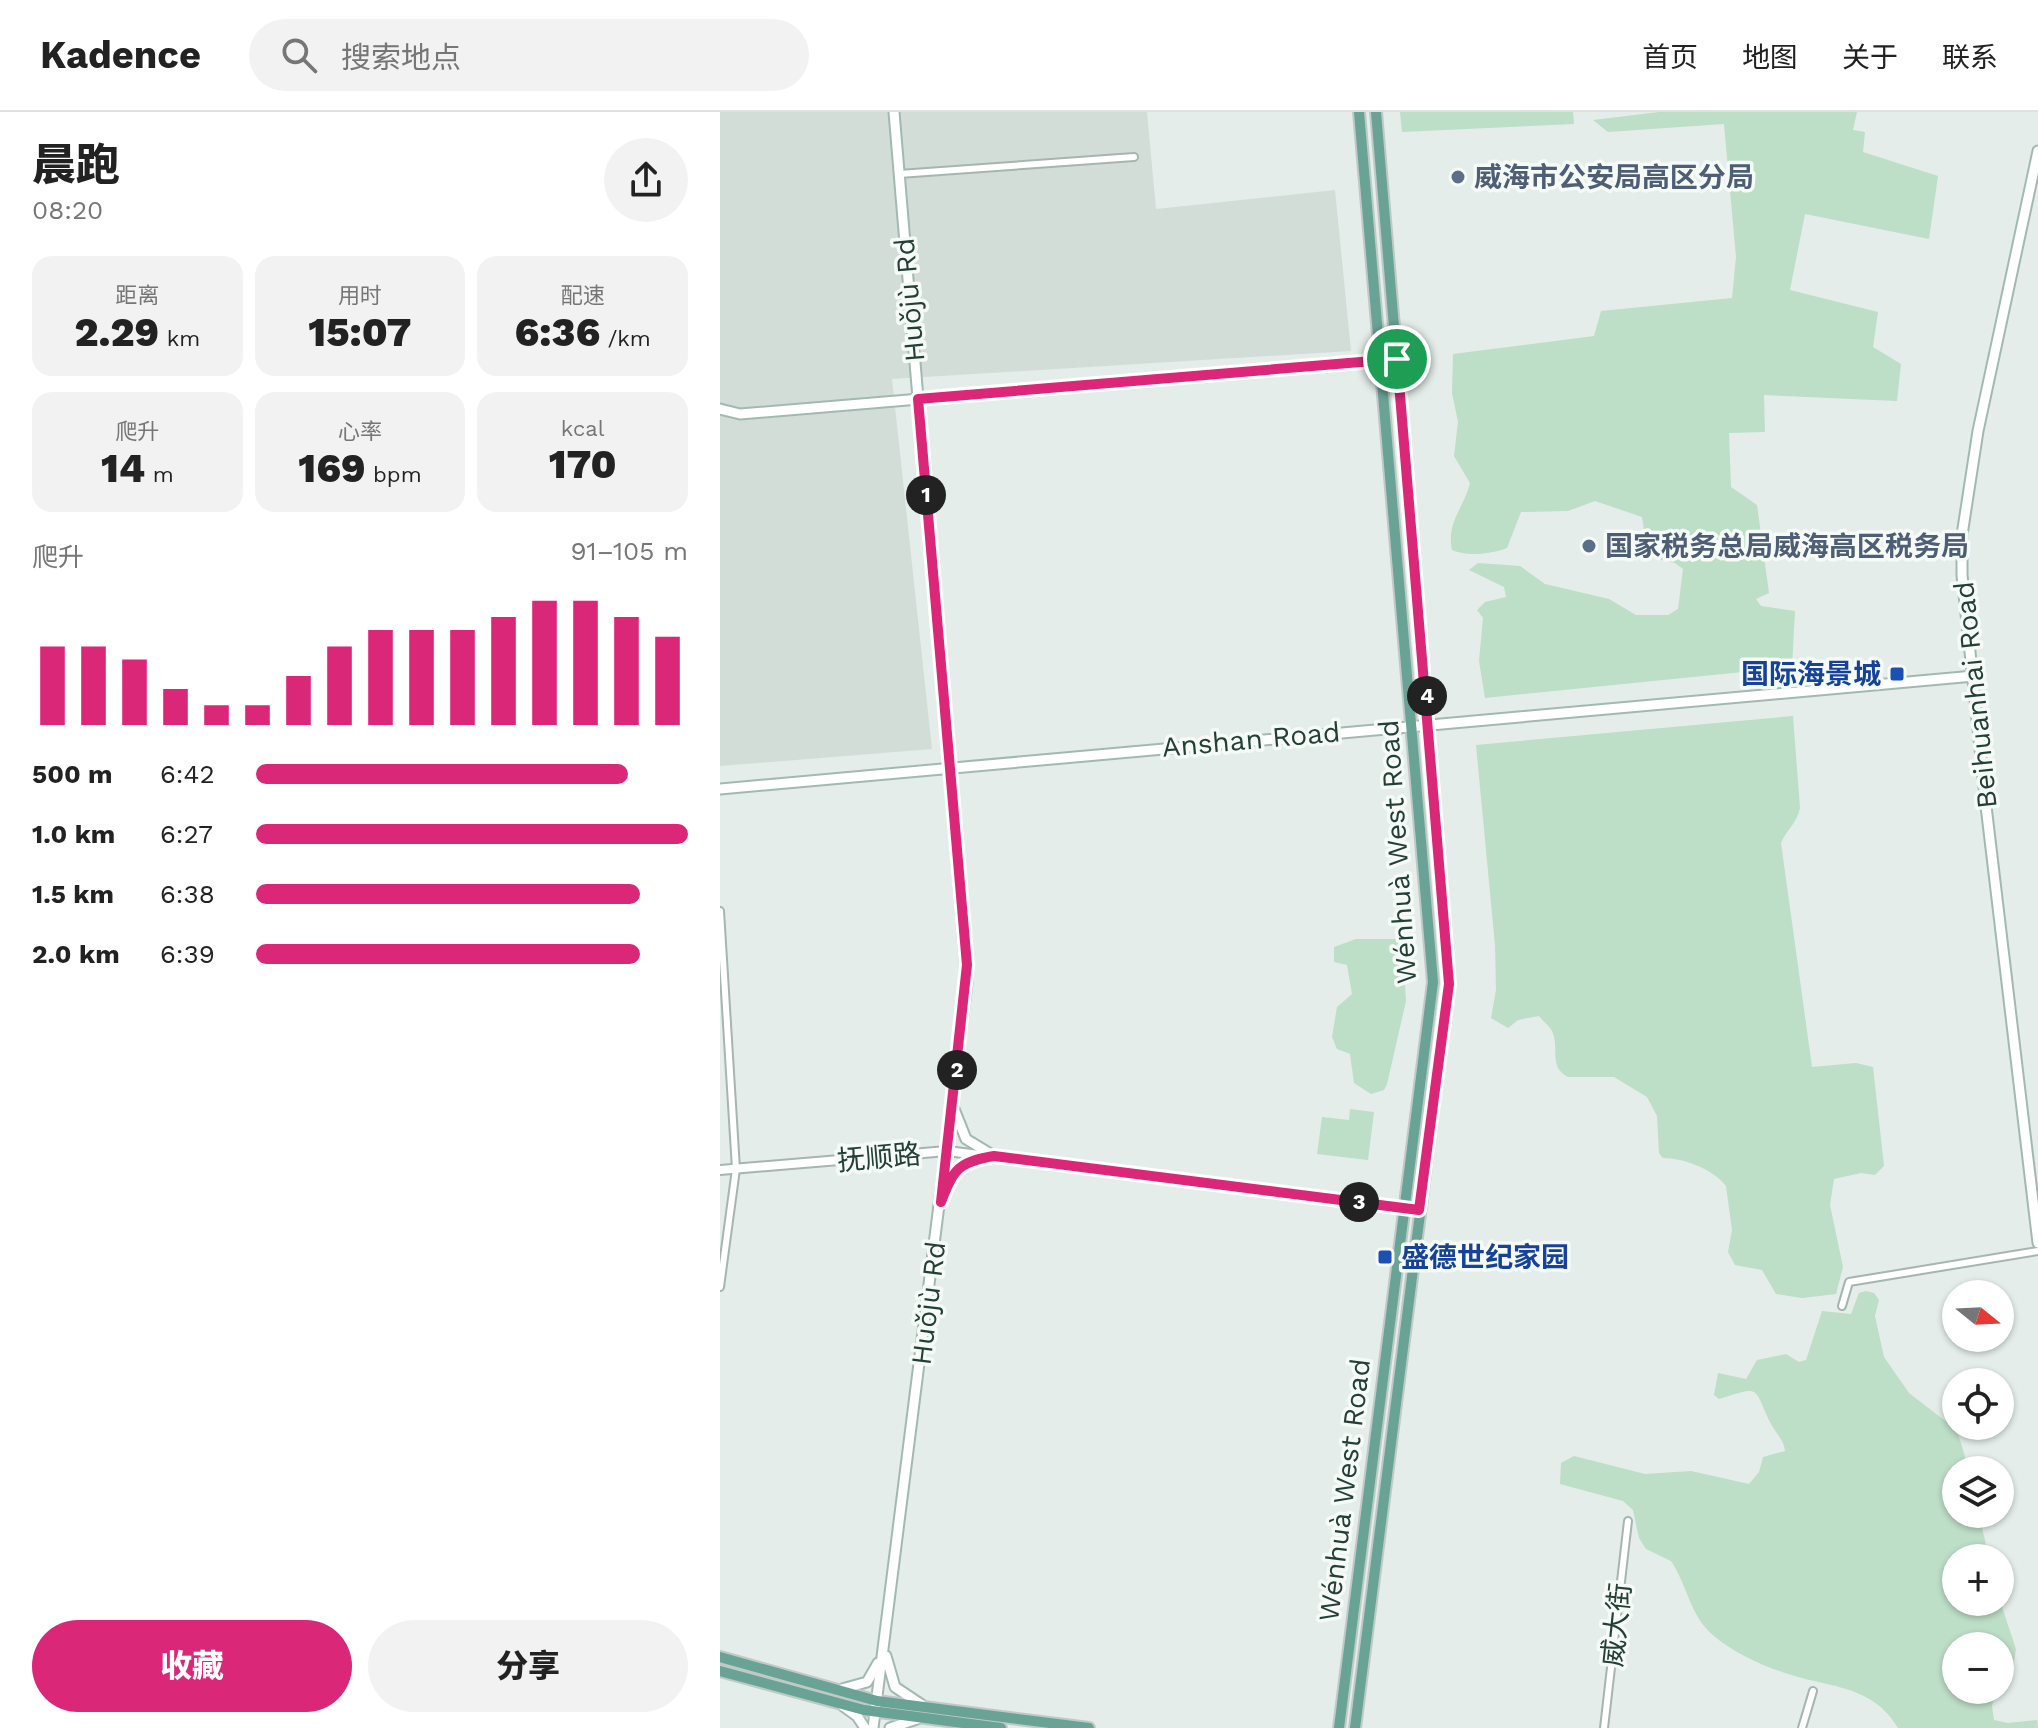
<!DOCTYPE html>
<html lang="zh">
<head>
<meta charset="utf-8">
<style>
  body { margin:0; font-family:"Work Sans","Noto Sans SC",sans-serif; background:#f2f2f2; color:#222; height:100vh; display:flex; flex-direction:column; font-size:30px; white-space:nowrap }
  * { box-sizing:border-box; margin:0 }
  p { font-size:26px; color:#767676 }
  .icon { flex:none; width:44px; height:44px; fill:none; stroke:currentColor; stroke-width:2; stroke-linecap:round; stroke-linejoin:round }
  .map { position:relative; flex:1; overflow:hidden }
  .side { display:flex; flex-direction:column; background:#fff; width:720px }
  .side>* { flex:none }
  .needle { width:52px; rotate:108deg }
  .controls { position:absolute; left:1222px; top:1168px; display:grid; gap:16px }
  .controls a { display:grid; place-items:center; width:72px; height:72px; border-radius:50%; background:#fff; box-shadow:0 2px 6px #0004; font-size:40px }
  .pin { position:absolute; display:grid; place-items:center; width:68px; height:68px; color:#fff; margin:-34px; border:4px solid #fff; border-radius:50%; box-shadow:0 2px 8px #0007 }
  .km { position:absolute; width:40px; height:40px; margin:-20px; border-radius:50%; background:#222; color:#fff; font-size:22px; line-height:40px; text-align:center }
  .round { display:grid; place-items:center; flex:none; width:84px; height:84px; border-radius:42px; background:#f2f2f2 }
  .summary { display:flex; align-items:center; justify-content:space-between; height:136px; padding:0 32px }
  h1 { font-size:44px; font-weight:800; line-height:60px }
  .stats { display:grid; grid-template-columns:repeat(3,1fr); gap:12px; height:136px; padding:8px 32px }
  .stats div { display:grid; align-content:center; border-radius:20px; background:#f2f2f2; text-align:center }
  .stats b { font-size:40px; font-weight:800 }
  .stats small { font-size:22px; font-weight:400 }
  .stats p { font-size:22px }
  .chart { height:224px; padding:16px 32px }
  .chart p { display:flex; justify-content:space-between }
  .chart svg { width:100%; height:144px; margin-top:8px; stroke:#db2777; stroke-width:6 }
  .primary-button { display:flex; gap:16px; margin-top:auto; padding:16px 32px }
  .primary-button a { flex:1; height:92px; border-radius:48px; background:#db2777; color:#fff; font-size:32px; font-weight:800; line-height:92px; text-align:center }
  .primary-button a+a { background:#f2f2f2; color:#222 }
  ul { padding:0 32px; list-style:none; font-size:26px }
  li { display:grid; grid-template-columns:128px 96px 1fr; align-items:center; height:60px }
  li i { height:20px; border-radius:10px; background:#db2777 }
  header { display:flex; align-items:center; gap:48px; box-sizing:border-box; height:112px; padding:0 40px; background:#fff; border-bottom:2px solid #e0e0e0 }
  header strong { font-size:38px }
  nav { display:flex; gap:44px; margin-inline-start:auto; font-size:28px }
  .search { width:560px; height:72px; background:#f2f2f2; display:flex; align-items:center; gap:20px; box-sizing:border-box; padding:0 28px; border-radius:44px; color:#767676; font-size:30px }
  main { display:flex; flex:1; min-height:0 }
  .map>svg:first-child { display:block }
  .built { fill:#d2ddd8 }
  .green { fill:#bddec7 }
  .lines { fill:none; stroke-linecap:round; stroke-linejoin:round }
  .minor-casing { stroke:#a6b5b0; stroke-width:10 }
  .tertiary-casing { stroke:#a6b5b0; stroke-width:12 }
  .secondary-casing { stroke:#a2b9b1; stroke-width:13 }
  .primary-casing { stroke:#c1c9c7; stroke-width:14 }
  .minor { stroke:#fff; stroke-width:6 }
  .tertiary { stroke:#fff; stroke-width:8 }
  .secondary { stroke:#fff; stroke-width:9 }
  .primary { stroke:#69a395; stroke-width:10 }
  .route-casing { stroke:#fff; stroke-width:16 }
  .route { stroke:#db2777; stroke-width:10 }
  .service-dot { fill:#5c6f8a; stroke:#f5faf7; stroke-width:3 }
  .transit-dot { fill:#1a4fb4; stroke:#f5faf7; stroke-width:3 }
  .labels { text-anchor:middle; stroke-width:7; stroke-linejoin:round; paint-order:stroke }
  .service-label { font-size:28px; font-weight:bold; fill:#4e5e75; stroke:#f5faf7; text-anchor:start }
  .street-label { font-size:28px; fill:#233f38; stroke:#f5faf7 }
  .transit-label { font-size:28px; font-weight:bold; fill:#164399; stroke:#f5faf7; text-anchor:end }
</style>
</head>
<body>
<header>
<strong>Kadence</strong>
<div class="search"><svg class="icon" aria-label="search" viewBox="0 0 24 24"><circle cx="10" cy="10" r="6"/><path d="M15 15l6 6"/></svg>搜索地点</div>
<nav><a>首页</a><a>地图</a><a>关于</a><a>联系</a></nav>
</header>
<main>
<section class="side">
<div class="summary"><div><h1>晨跑</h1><p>08:20</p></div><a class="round"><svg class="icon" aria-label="share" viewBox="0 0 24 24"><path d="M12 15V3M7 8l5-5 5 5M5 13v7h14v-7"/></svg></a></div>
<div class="stats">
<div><p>距离</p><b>2.29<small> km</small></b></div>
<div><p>用时</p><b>15:07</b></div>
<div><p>配速</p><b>6:36<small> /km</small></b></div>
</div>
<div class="stats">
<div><p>爬升</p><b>14<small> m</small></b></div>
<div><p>心率</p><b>169<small> bpm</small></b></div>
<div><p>kcal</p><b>170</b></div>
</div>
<div class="chart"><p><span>爬升</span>91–105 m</p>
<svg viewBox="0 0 160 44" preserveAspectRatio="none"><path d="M5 44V20M15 44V20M25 44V24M35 44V33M45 44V38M55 44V38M65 44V29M75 44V20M85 44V15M95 44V15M105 44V15M115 44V11M125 44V6M135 44V6M145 44V11M155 44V17"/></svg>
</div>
<ul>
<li><b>500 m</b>6:42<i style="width:86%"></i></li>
<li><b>1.0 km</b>6:27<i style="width:100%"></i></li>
<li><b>1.5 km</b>6:38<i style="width:89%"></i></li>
<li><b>2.0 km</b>6:39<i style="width:89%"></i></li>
</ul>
<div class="primary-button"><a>收藏</a><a>分享</a></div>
</section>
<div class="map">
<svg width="1318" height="1616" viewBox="0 0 1318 1616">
  <rect width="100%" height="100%" fill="#e4ede9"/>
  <path class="built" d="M 0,0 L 427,0 L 436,97 L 615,78 L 631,239 L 172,267 L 212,637 L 0,654 Z"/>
  <g class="green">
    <path d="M 680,0 L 853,0 L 854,12 L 682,20 Z"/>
    <path d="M 939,0 L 1137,0 L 1133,18 L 1145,20 L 1143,40 L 1218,64 L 1209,127 L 1085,102 L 1070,178 L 1158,200 L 1153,235 L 1181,252 L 1177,289 L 1044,283 L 1045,320 L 1009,321 L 1011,375 L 1037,393 L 1049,481 L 1036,487 L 1041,494 L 1075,499 L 1072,555 L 765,586 L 759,549 L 763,506 L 757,498 L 765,490 L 786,485 L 784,475 L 749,458 L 758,451 L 800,454 L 825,472 L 889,487 L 916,503 L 948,503 L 958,497 L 963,457 L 955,451 L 928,445 L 922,405 L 875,389 L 848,399 L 801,400 L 787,436 C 772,442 747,445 732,438 C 726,410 744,396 750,371 L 734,344 L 738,310 L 732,281 L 733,242 L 874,224 L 881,199 L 1012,186 L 1016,145 L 1004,12 L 888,20 L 873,8 Z"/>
    <path d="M 1073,604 L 1080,696 C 1077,711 1067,717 1061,731 L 1092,955 L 1136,951 L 1153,955 L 1164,1054 L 1155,1063 L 1141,1061 L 1114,1067 L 1110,1093 L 1123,1155 L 1116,1182 L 1082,1186 L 1056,1182 L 1042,1158 L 1015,1153 L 1008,1140 L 1012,1118 L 1006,1074 C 993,1057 964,1046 943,1046 L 939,1041 L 937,1004 L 927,985 L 894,965 L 848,965 C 828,955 840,936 832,919 C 829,914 822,908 819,904 L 798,908 L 788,916 L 771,906 L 776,878 L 775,833 L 756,633 Z"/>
    <path d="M 636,827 L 682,827 L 686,889 L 667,972 L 664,978 L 651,982 L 634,971 L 630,942 L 617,937 L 612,925 L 617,895 L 632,882 L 627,853 L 614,850 L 614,835 Z"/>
    <path d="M 630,997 L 654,1000 L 648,1048 L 597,1042 L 602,1005 L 629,1008 Z"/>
    <path d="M 1146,1179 L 1154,1181 L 1159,1188 L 1155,1204 L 1164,1245 L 1189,1281 L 1237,1318 L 1249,1358 L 1236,1358 L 1236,1402 L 1259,1402 L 1269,1446 L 1236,1446 L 1236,1490 L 1280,1489 L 1296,1537 L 1292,1564 L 1280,1568 L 1280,1534 L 1236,1534 L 1236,1578 L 1276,1578 L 1272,1594 L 1274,1608 L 1288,1611 L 1317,1608 L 1318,1616 L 1178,1616 C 1152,1572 1109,1576 1065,1561 C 1041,1553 1014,1541 994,1524 C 969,1503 968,1474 951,1449 L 926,1437 L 919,1426 L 913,1398 L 903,1389 L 840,1372 L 841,1351 L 854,1344 L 925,1362 L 971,1359 L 1029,1372 L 1039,1360 L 1043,1345 L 1065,1339 C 1064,1327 1055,1321 1050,1310 C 1033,1275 1042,1273 999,1287 L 994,1283 L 998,1261 L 1026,1267 L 1037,1248 L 1066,1242 L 1079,1250 L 1086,1248 L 1102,1199 L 1131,1202 L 1139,1181 Z"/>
  </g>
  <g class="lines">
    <defs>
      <g id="minor">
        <path d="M 179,62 L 414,45"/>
        <path d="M 0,799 L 16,1057 L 0,1175"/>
        <path d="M 1122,1194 L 1129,1170 L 1318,1139"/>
        <path d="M 884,1616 L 908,1409"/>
        <path d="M 1082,1616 L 1093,1579"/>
      </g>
      <path id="tertiary" d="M 0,1058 L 227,1039 L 699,1098"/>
      <g id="secondary">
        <path d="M 1318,39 L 1258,319 L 1242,423 L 1242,463 L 1266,694 L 1318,1131"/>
        <path d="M 0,297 L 20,302 L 677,247"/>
        <path d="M 0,677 L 1254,564"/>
        <path d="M 234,997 L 246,1027 L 274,1044"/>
        <path d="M 225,1078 C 235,1053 249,1048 274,1044"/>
        <path d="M 166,1544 L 175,1575 L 202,1593"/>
        <path d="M 122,1577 L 147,1570 L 158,1551"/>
        <path d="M 123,1594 L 137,1604 L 145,1616"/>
        <path d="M 153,1616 L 247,871 L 174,0"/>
        <path d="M 170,1616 L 197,1607"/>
      </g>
      <g id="primary">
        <path d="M 0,1545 L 157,1589 L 369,1616"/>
        <path d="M 0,1559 L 144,1598 L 281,1616"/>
        <path d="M 619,1616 L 713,870 L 639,0"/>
        <path d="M 635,1616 L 729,872 L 656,0"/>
      </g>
    </defs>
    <use href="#minor" class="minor-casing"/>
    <use href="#tertiary" class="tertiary-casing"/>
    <use href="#secondary" class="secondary-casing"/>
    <use href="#primary" class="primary-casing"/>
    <use href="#minor" class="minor"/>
    <use href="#tertiary" class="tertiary"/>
    <use href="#secondary" class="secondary"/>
    <use href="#primary" class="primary"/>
  </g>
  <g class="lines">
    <defs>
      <path id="route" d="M 677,247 L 729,872 L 699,1098 L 274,1044 C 239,1050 234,1056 221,1090 L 247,853 L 198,287 Z"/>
    </defs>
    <use href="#route" class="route-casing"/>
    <use href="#route" class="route"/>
  </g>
  <g class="service-dot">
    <circle cx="738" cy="65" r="8"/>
    <circle cx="869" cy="434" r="8"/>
  </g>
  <g class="transit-dot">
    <rect x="1169" y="554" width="16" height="16" rx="4"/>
    <rect x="657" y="1137" width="16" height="16" rx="4"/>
  </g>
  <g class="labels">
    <g class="service-label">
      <text x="754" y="75">威海市公安局高区分局</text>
      <text x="885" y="444">国家税务总局威海高区税务局</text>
    </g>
    <g class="street-label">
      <text transform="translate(189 188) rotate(-95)" y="10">Huǒjù Rd</text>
      <text transform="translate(1255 583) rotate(-96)" y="10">Beihuanhai Road</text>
      <text transform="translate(531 627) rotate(-5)" y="10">Anshan Road</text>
      <text transform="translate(677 740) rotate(-94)" y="10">Wénhuà West Road</text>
      <text transform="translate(159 1045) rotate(-5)" y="10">抚顺路</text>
      <text transform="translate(208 1191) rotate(-83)" y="10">Huǒjù Rd</text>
      <text transform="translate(624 1378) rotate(-83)" y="10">Wénhuà West Road</text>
      <text transform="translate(896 1513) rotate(-84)" y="10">威大街</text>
    </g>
    <g class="transit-label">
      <text x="1161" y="572">国际海景城</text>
      <text x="681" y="1155" text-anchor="start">盛德世纪家园</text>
    </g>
  </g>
</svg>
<div class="controls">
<a><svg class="needle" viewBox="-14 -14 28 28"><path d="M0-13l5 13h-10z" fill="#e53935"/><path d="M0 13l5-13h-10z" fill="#767676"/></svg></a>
<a><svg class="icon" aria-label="locate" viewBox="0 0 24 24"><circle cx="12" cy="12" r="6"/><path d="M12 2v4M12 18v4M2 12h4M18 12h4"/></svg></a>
<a><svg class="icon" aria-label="layers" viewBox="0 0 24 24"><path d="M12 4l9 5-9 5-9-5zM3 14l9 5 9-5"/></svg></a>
<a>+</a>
<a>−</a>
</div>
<div class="pin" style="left:677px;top:247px;background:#1e9e55"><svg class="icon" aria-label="arrive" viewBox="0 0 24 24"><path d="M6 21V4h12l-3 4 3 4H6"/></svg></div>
<b class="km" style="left:206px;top:383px">1</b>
<b class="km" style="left:237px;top:958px">2</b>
<b class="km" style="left:639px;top:1090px">3</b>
<b class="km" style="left:707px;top:584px">4</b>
</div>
</main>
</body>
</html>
